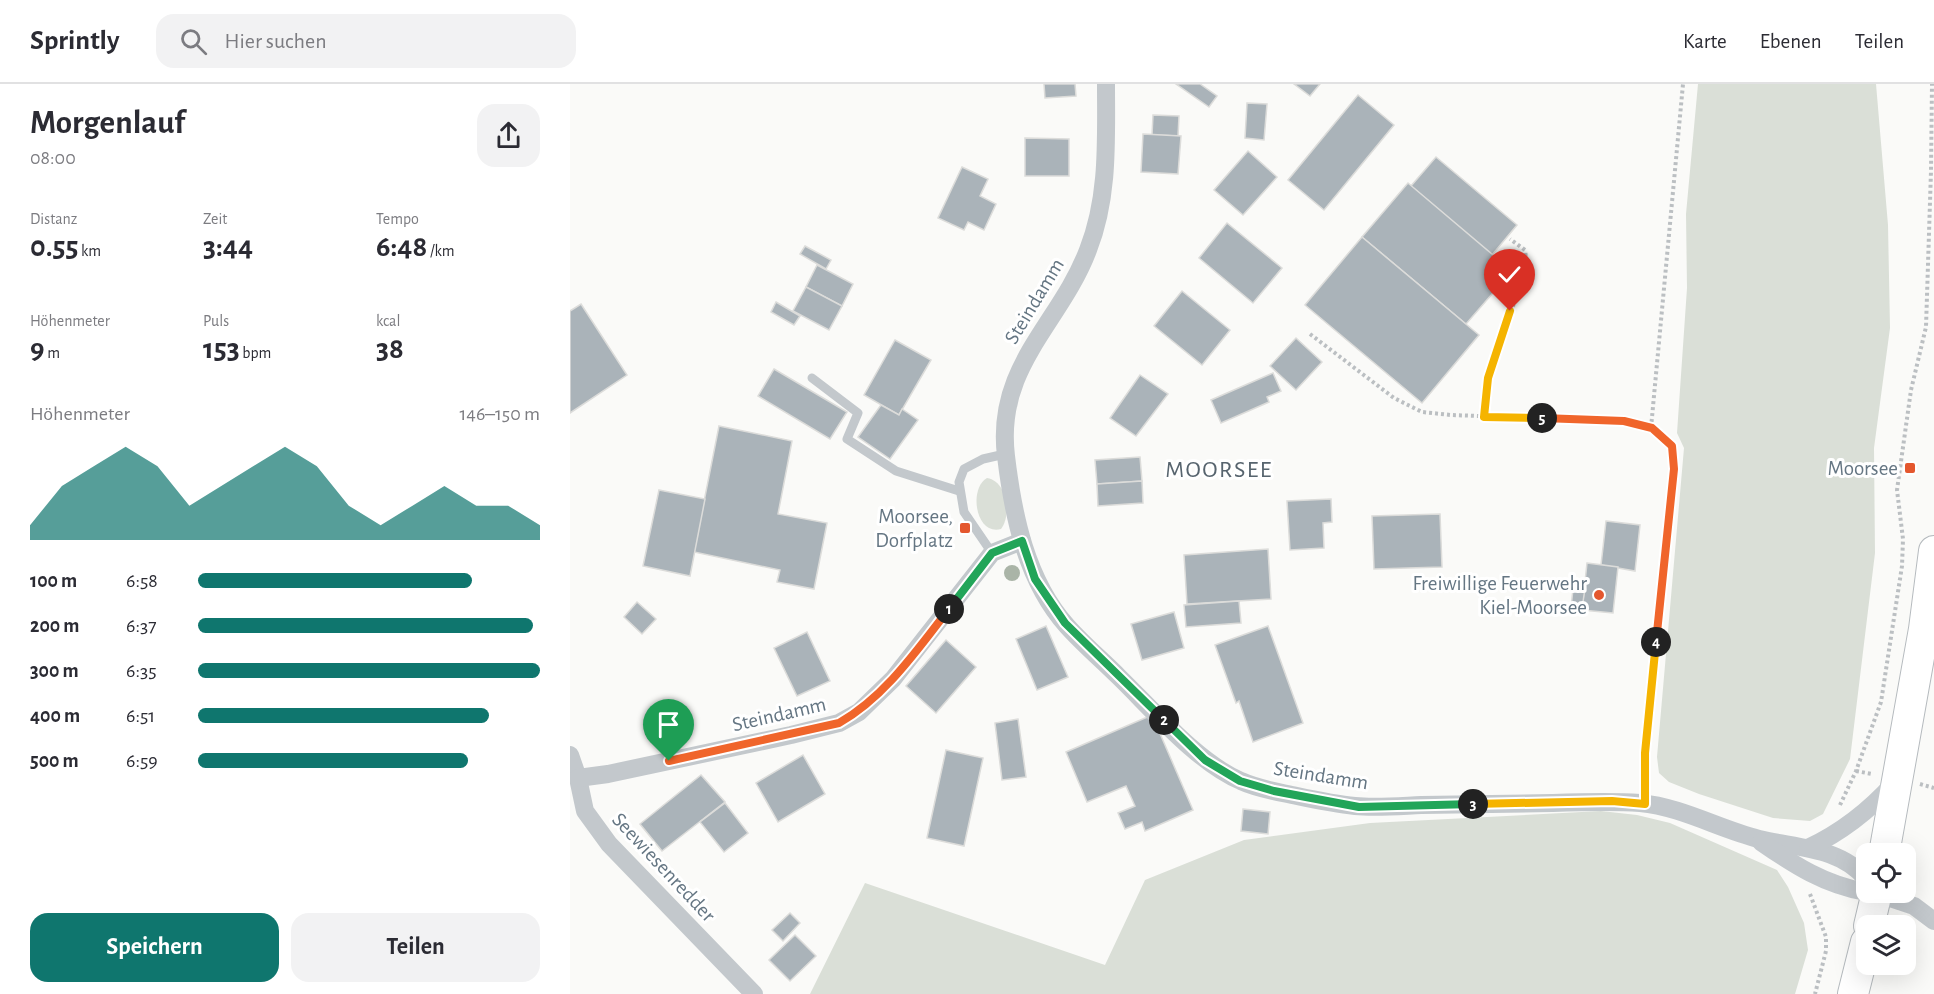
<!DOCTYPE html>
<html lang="de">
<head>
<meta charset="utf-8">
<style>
  body { margin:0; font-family:"Alegreya Sans",sans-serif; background:#f2f2f3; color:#2b2b33; height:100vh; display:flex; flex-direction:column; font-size:22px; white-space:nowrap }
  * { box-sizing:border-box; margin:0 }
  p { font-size:20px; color:#7c7c81 }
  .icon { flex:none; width:33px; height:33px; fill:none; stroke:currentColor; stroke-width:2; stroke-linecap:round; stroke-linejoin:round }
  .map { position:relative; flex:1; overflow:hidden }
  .panel { display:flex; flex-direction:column; background:#fff; width:570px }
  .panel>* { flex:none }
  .fabs { position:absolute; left:1286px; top:759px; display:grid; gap:12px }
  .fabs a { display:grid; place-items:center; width:60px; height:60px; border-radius:12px; background:#fff; box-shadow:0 6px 24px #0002; font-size:30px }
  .pin { position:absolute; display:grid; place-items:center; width:51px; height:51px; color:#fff; margin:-62px -26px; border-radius:50% 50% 50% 0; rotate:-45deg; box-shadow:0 0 6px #0007 }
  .pin .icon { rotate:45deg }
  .km { position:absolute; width:30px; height:30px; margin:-15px; border-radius:50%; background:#222; color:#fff; font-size:16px; line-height:30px; text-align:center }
  .round { display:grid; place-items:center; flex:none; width:63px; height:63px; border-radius:18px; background:#f2f2f3 }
  .overview { display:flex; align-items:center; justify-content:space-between; height:102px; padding:0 30px }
  h1 { font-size:33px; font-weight:700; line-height:45px }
  .stats { display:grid; grid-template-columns:repeat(3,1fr); gap:9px; height:102px; padding:6px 30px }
  .stats div { display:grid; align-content:center }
  .stats b { font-size:30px; font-weight:700 }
  .stats small { font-size:16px; font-weight:400 }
  .stats p { font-size:16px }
  .chart { height:168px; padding:12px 30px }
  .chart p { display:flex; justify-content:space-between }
  .chart svg { width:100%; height:108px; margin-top:6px; fill:#0f766e; opacity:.7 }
  .action { display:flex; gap:12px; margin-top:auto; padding:12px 30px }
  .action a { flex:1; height:69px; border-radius:18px; background:#0f766e; color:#fff; font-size:24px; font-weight:700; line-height:69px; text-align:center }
  .action a+a { background:#f2f2f3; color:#2b2b33 }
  ul { padding:0 30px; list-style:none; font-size:20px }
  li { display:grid; grid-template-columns:96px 72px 1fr; align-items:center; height:45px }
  li i { height:15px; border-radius:8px; background:#0f766e }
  header { display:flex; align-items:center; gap:36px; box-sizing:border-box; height:84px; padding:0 30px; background:#fff; border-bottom:2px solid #e1e1e2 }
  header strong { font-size:28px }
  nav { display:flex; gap:33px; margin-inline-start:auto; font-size:21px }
  .search { width:420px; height:54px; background:#f2f2f3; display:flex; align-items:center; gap:15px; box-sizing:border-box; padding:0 21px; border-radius:18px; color:#7c7c81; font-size:22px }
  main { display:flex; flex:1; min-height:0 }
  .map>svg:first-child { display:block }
  .green { fill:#dadfd7 }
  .building { fill:#aab3b9; stroke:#dcdcda; stroke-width:1.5 }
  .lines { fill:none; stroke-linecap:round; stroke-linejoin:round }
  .primary-casing { stroke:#b5babe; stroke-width:32 }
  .path { stroke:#bbbfc2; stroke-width:4; stroke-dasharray:3 3; stroke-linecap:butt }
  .lane { stroke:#c3c8cc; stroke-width:9 }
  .street { stroke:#c3c8cc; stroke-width:18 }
  .primary { stroke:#fff; stroke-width:30 }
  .tree { fill:#aab4a7 }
  .split-1-casing { stroke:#fff; stroke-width:12 }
  .split-2-casing { stroke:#fff; stroke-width:12 }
  .split-3-casing { stroke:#fff; stroke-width:12 }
  .split-4-casing { stroke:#fff; stroke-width:12 }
  .split-5-casing { stroke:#fff; stroke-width:12 }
  .split-6-casing { stroke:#fff; stroke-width:12 }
  .split-1 { stroke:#f0652b; stroke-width:8 }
  .split-2 { stroke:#22a559; stroke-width:8 }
  .split-3 { stroke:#22a559; stroke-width:8 }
  .split-4 { stroke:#f5b400; stroke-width:8 }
  .split-5 { stroke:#f0652b; stroke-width:8 }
  .split-6 { stroke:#f5b400; stroke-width:8 }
  .poi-dot { fill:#e4572e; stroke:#fff; stroke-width:2 }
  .labels { text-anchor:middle; stroke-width:6; stroke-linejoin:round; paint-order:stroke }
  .street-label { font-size:21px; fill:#657683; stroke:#fff }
  .poi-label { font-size:21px; fill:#657683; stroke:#fff; text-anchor:end }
  .quarter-label { font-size:24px; letter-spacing:1.5px; fill:#57646e; stroke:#fff }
</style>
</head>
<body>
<header>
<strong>Sprintly</strong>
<div class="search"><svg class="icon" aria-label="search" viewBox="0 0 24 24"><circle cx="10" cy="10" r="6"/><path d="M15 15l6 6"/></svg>Hier suchen</div>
<nav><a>Karte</a><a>Ebenen</a><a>Teilen</a></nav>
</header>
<main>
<section class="panel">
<div class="overview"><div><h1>Morgenlauf</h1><p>08:00</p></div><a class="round"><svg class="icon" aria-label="share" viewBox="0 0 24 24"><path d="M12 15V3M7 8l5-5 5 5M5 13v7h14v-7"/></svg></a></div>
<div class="stats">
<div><p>Distanz</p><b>0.55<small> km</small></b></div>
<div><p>Zeit</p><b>3:44</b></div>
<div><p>Tempo</p><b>6:48<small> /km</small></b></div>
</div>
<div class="stats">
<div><p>Höhenmeter</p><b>9<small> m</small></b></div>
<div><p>Puls</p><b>153<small> bpm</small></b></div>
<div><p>kcal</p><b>38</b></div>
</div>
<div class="chart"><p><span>Höhenmeter</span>146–150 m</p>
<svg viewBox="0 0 160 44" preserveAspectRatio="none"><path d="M0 44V38L10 22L20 14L30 6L40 14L50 30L60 22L70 14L80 6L90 14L100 30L110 38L120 30L130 22L140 30L150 30L160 38V44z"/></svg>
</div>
<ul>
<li><b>100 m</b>6:58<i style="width:80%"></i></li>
<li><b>200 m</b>6:37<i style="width:98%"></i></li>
<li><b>300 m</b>6:35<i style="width:100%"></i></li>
<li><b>400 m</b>6:51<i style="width:85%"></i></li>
<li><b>500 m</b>6:59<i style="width:79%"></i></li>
</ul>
<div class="action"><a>Speichern</a><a>Teilen</a></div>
</section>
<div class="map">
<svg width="1364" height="910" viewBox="0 0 1364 910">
  <rect width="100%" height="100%" fill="#fafaf8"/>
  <g class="green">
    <path d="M 1128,0 L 1306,0 L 1318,141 L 1320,244 L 1304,364 L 1305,469 L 1280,675 L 1253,730 L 1240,737 L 1203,734 L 1129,710 L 1099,698 L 1089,689 L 1087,673 L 1114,364 L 1107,349 L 1117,204 L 1116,130 Z"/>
    <path d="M 417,394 C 437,397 442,431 431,445 C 406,452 398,405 417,394 Z"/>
    <path d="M 1031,727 L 1067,731 L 1100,739 L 1207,786 L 1218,803 L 1234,839 L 1238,866 L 1225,910 L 240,910 L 295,799 L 535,881 L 575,796 L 674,756 L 800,739 Z"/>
  </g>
  <g class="building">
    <path d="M 474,0 L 505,0 L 506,12 L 475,14 Z"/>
    <path d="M 606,0 L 630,0 L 647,12 L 639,23 Z"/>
    <path d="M 724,0 L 750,0 L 740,12 Z"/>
    <path d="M 788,11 L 824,41 L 754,126 L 718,96 Z"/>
    <path d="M 677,19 L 697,20 L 694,56 L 675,54 Z"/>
    <path d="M 583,31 L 609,32 L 608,52 L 582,51 Z"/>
    <path d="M 573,50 L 611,52 L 608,90 L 571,88 Z"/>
    <path d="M 455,54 L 499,55 L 499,92 L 455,92 Z"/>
    <path d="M 678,67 L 707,93 L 673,131 L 644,106 Z"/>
    <path d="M 866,73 L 947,141 L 922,171 L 841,102 Z"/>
    <path d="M 392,83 L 418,95 L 410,112 L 426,120 L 414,146 L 398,138 L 394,146 L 368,134 Z"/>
    <path d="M 838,99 L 942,187 L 896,240 L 792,153 Z"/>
    <path d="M 657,139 L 712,184 L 683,219 L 629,174 Z"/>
    <path d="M 792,153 L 909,251 L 852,319 L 735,221 Z"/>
    <path d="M 235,162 L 261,176 L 256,185 L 230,170 Z"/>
    <path d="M 247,181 L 283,200 L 272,222 L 236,203 Z"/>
    <path d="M 236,203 L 272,222 L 259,246 L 223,227 Z"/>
    <path d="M 612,207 L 660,246 L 632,281 L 584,242 Z"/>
    <path d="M 206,218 L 230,232 L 224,241 L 201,228 Z"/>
    <path d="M 11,220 L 57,291 L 0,329 L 0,227 Z"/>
    <path d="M 726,254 L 752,278 L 726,306 L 700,282 Z"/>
    <path d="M 325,256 L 361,276 L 329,331 L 294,311 Z"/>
    <path d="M 204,285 L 277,328 L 260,355 L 188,312 Z"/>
    <path d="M 703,289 L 711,307 L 697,313 L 699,318 L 651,339 L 641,316 Z"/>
    <path d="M 570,291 L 598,310 L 566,352 L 540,334 Z"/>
    <path d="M 311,321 L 329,331 L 332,325 L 348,336 L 320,375 L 288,353 Z"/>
    <path d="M 149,342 L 222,357 L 208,430 L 257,439 L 244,505 L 207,498 L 210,486 L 124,468 Z"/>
    <path d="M 570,373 L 572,397 L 527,400 L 525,376 Z"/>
    <path d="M 572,397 L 573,419 L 528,422 L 527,400 Z"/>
    <path d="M 89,406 L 135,415 L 120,492 L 73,482 Z"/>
    <path d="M 761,415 L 762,438 L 753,439 L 754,464 L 720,466 L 717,417 Z"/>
    <path d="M 870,430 L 872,483 L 804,485 L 802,432 Z"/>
    <path d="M 1036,437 L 1070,441 L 1065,487 L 1031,481 Z"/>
    <path d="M 698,465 L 701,515 L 617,520 L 614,471 Z"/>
    <path d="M 1017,479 L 1048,483 L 1043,529 L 1012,526 Z"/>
    <path d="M 1004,495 L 1016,497 L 1012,525 L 1001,524 Z"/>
    <path d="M 669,517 L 671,539 L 616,543 L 614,521 Z"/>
    <path d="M 67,518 L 86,535 L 72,550 L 54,533 Z"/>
    <path d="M 604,528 L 614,564 L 572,576 L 561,540 Z"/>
    <path d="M 476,542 L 498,593 L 467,606 L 446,555 Z"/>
    <path d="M 698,542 L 733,639 L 683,658 L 669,617 L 666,619 L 645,561 Z"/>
    <path d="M 237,548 L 260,597 L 227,612 L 204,564 Z"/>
    <path d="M 376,556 L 406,583 L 366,629 L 336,602 Z"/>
    <path d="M 582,631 L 623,726 L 575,747 L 572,738 L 555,745 L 548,729 L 565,722 L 556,702 L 517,718 L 496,668 Z"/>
    <path d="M 448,635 L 456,693 L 432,696 L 425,639 Z"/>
    <path d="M 376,666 L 413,674 L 394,762 L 357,754 Z"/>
    <path d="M 233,671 L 255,710 L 208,738 L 186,699 Z"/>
    <path d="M 131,691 L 155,718 L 92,767 L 70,740 Z"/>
    <path d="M 155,719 L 178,749 L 154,768 L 130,738 Z"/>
    <path d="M 673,725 L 700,728 L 698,750 L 671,747 Z"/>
    <path d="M 220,829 L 230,839 L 213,857 L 202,846 Z"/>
    <path d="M 225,851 L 246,872 L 220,897 L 199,876 Z"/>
  </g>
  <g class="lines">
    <defs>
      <g id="primary">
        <path d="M 1314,770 L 1354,545 L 1364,467"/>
        <path d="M 1299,842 L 1307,808"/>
        <path d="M 1283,910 L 1296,858"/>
      </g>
    </defs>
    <use href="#primary" class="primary-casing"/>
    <g class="path">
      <path d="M 740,250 L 824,314 L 852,328 L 881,331 L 1054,337 L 1081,344 L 1102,362 L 1104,385 L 1075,669 L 1075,701"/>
      <path d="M 914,333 L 918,294 L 957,182 L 955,166 L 940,155"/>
      <path d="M 1081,344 L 1113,0"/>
      <path d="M 1286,687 L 1302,690"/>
      <path d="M 1350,700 L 1364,704"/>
      <path d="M 1270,721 L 1286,687 L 1311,618 L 1332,482 L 1333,455 L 1327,406 L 1341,306 L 1356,243 L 1361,87 L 1362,0"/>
      <path d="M 1240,810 L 1256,853 L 1256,867 L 1245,910"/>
    </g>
    <g class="lane">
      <path d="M 242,294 L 288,329 L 277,355 L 326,387 L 389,407"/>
      <path d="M 422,469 L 394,428 L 389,398 L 394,385 L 413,375 L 435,370"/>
    </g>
    <g class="street">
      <path d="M 536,0 C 536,56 539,113 518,166 C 490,240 425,282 436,372 C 443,431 456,496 497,542 C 513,560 532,576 549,593 C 583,626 628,679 671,697 C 688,705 709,708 727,712 C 746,716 765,720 785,722 C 806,724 829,722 851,721 C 895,720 939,720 982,719 C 1012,718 1041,717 1070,719 C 1112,723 1149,745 1189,755 C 1225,764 1271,763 1296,795"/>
      <path d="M 0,671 L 8,694 L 15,727 L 39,760 L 184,910"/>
      <path d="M 8,694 L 38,690 L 221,651 L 269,639 L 289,628 L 323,595 L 422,469 L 452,457"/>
      <path d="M 1191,758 C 1224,781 1255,801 1296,808"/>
      <path d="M 1238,764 C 1272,748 1299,727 1324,699"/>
      <path d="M 1302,808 L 1344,822 L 1364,837"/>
    </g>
    <use href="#primary" class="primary"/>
  </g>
  <circle class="tree" cx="442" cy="489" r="8"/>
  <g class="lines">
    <defs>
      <path id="split-1" d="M 99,677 L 269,639 C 315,613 347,566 379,525"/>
      <path id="split-2" d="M 379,525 L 422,469 L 452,457 L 465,495 L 495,539 L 594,636"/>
      <path id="split-3" d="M 594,636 L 635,676 L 670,697 L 704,707 L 789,723 L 903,720"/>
      <path id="split-4" d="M 903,720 L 1042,717 L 1075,720 L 1075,669 L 1086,558"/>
      <path id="split-5" d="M 972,334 L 1054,337 L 1082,344 L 1102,362 L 1104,385 L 1086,558"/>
      <path id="split-6" d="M 940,227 L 918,294 L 914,333 L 972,334"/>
    </defs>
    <use href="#split-1" class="split-1-casing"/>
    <use href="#split-2" class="split-2-casing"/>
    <use href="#split-3" class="split-3-casing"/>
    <use href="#split-4" class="split-4-casing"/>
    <use href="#split-5" class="split-5-casing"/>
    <use href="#split-6" class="split-6-casing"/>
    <use href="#split-1" class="split-1"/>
    <use href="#split-2" class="split-2"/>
    <use href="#split-3" class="split-3"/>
    <use href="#split-4" class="split-4"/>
    <use href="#split-5" class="split-5"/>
    <use href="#split-6" class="split-6"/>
  </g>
  <g class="poi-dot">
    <rect x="1334" y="378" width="12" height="12" rx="3"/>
    <rect x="389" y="438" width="12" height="12" rx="3"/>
    <circle cx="1029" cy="511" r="6"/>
  </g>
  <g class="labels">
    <g class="street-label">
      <text transform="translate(464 217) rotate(-59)" y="7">Steindamm</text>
      <text transform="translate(209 630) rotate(-13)" y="7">Steindamm</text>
      <text transform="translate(751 691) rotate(9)" y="7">Steindamm</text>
      <text transform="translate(94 783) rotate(47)" y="7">Seewiesenredder</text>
    </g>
    <g class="poi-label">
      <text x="1328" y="391">Moorsee</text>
      <text x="383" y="439">Moorsee,<tspan x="383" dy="24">Dorfplatz</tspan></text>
      <text x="1017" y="506">Freiwillige Feuerwehr<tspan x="1017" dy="24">Kiel-Moorsee</tspan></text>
    </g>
    <g class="quarter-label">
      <text x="649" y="393">MOORSEE</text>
    </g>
  </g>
</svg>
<div class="fabs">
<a><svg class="icon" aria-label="locate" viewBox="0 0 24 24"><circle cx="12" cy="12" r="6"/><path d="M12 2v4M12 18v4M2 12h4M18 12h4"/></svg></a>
<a><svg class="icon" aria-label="layers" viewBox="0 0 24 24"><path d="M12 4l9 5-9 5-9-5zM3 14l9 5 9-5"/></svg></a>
</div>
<div class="pin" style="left:99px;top:677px;background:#1e9e55"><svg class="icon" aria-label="arrive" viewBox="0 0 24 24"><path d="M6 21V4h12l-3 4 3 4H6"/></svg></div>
<div class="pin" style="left:940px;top:227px;background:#d93025"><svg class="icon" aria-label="check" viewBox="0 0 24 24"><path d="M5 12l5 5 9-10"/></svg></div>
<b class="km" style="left:379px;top:525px">1</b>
<b class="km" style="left:594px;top:636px">2</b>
<b class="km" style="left:903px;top:720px">3</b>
<b class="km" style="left:1086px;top:558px">4</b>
<b class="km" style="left:972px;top:334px">5</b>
</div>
</main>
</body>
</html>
